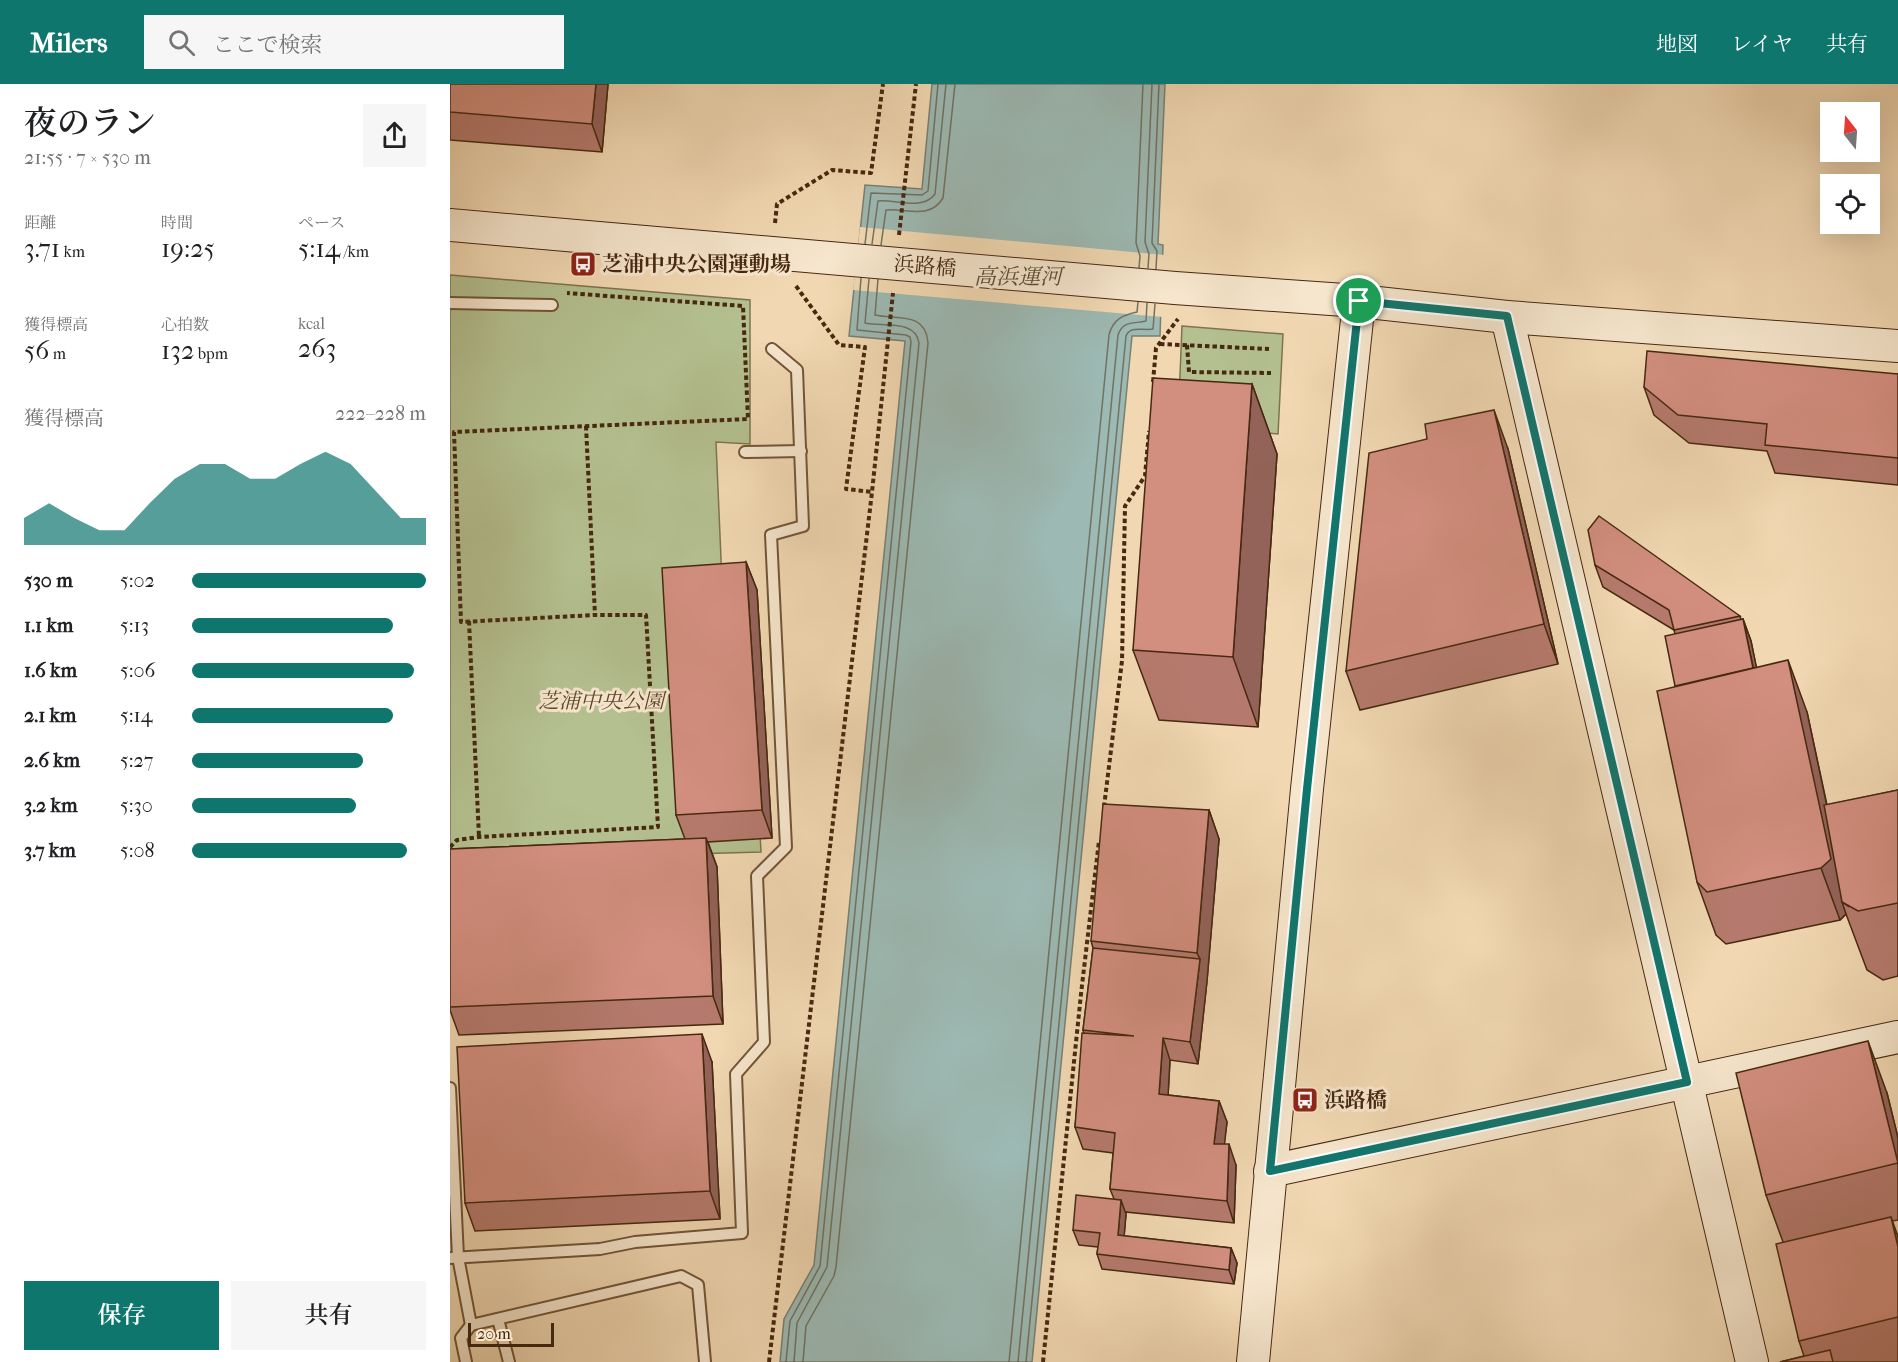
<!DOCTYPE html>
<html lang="ja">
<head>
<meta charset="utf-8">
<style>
  body { margin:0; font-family:"IM FELL French Canon","Noto Serif JP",serif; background:#f6f6f6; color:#202124; height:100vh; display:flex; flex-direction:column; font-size:22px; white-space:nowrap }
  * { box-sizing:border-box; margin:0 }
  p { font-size:20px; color:#757577 }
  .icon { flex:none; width:33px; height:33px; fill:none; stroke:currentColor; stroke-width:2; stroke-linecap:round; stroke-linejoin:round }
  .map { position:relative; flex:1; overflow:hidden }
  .sheet { display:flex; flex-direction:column; background:#fff; width:450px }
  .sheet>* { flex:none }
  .needle { width:39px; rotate:343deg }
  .tools { position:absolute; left:1370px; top:18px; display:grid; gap:12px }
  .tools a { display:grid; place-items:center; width:60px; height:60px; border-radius:0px; background:#fff; box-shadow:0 6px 24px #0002; font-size:30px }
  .scale { position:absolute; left:18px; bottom:15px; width:86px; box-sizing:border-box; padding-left:6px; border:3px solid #472910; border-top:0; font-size:16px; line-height:21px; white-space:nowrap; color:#472910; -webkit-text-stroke:4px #f6e6cd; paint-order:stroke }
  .pin { position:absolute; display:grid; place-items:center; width:51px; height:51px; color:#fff; margin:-26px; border:3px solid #fff; border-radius:50%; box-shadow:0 2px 6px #0007 }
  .round { display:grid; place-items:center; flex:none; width:63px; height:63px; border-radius:0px; background:#f6f6f6 }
  .headline { display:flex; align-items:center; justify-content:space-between; height:102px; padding:0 24px }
  h1 { font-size:33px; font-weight:600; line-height:45px }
  .figures { display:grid; grid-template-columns:repeat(3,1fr); gap:9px; height:102px; padding:6px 24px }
  .figures div { display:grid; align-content:center }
  .figures b { font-size:26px; font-weight:600 }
  .figures small { font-size:16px; font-weight:400 }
  .figures p { font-size:16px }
  .chart { height:168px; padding:12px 24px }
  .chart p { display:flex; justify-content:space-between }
  .chart svg { width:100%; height:108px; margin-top:6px; fill:#0f766e; opacity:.7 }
  .primary-button { display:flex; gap:12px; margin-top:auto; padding:12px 24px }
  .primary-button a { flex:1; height:69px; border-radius:0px; background:#0f766e; color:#fff; font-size:24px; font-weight:600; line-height:69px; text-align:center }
  .primary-button a+a { background:#f6f6f6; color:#202124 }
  ul { padding:0 24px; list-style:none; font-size:20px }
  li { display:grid; grid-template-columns:96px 72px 1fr; align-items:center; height:45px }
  li i { height:15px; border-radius:8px; background:#0f766e }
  header { display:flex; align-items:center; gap:36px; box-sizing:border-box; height:84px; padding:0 30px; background:#0f766e; color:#fff }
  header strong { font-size:28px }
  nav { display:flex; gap:33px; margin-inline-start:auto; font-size:21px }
  .search { width:420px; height:54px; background:#f6f6f6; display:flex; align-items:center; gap:15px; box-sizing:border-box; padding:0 21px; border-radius:0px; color:#757577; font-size:22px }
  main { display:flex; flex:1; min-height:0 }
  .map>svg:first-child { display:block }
  .green { fill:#b4c090; stroke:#7e7450; stroke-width:1.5 }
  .water { fill:#9cb9b3; stroke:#7a7f72; stroke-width:1.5 }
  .pier { fill:#f1d8b2 }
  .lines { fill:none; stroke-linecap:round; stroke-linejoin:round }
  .shore { stroke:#727162; stroke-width:1.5 }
  .lane-casing { stroke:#725538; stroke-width:14 }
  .secondary-casing { stroke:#472910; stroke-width:34 }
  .path { stroke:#472910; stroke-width:4; stroke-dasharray:4.5 3; stroke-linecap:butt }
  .lane { stroke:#f6e6cd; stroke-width:10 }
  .secondary { stroke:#f6e6cd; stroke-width:32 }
  .wall { fill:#b57a6d; stroke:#472910; stroke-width:1.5 }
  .shaded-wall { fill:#936359; stroke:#472910; stroke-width:1.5 }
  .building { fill:#d28e7f; stroke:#472910; stroke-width:1.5 }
  .route-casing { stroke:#fff; stroke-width:12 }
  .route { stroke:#0f766e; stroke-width:8 }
  .labels { text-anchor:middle; stroke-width:6; stroke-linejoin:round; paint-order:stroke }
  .poi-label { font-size:21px; font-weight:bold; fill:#472910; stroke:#f6e6cd; text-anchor:start }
  .street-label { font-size:21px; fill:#472910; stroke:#f6e6cd }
  .park-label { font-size:21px; font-style:italic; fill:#5d472a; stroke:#f6e6cd }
  .water-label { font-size:22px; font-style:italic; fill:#5c4d39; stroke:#f6e6cd }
</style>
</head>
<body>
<header>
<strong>Milers</strong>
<div class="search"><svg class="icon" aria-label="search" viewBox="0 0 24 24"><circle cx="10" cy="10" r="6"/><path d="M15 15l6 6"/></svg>ここで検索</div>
<nav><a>地図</a><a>レイヤ</a><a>共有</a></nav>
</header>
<main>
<section class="sheet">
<div class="headline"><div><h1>夜のラン</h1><p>21:55 · 7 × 530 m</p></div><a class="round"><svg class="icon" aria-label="share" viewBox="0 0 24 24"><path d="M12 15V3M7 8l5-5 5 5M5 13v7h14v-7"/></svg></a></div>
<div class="figures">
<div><p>距離</p><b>3.71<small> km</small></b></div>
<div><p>時間</p><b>19:25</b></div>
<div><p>ペース</p><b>5:14<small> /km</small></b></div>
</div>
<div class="figures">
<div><p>獲得標高</p><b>56<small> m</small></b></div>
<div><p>心拍数</p><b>132<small> bpm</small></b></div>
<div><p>kcal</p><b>263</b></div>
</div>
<div class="chart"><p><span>獲得標高</span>222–228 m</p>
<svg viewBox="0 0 160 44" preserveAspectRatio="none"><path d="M0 44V33L10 27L20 33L30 38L40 38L50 27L60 17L70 11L80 11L90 17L100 17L110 11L120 6L130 11L140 22L150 33L160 33V44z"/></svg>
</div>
<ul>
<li><b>530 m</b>5:02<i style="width:100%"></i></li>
<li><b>1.1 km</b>5:13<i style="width:86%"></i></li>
<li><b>1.6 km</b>5:06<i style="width:95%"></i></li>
<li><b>2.1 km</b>5:14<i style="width:86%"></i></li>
<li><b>2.6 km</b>5:27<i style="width:73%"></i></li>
<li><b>3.2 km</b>5:30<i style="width:70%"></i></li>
<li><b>3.7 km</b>5:08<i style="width:92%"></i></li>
</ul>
<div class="primary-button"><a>保存</a><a>共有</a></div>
</section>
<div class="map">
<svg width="1448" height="1278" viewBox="0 0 1448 1278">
  <rect width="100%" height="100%" fill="#f1d8b2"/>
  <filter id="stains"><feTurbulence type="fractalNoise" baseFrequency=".00333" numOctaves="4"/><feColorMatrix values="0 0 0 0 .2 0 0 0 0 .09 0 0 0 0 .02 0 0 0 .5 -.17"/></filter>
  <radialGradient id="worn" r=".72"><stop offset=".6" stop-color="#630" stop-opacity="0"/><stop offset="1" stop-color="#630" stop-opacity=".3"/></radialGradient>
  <g class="green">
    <path d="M 0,191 L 300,216 L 300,360 L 266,358 L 272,498 L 296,497 L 311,768 L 0,777 Z"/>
    <path d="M 732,242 L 833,250 L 828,350 L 728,340 Z"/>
  </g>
  <path class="water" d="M 482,0 L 715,0 L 708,160 L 713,161 L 710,252 L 682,252 L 582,1278 L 330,1278 L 334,1235 L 364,1181 L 455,257 L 399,252 L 415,101 L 472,105 Z"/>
  <path class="pier" d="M 410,143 L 715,171 L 713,233 L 403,206 Z"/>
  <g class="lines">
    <g class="shore">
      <path d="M 415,160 L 421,109 L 472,111 L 478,107 L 488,0"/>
      <path d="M 422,160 L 428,117 C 445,115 473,127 485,110 L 496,0"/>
      <path d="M 431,161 L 436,126 C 456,124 480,136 493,114 L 505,0"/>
      <path d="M 689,184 L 690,172 L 686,159 L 693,0"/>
      <path d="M 698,184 L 699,170 L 695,158 L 702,0"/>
      <path d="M 706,185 L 707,167 L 702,159 L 709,0"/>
      <path d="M 336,1278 L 340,1237 L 370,1182 L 461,258 L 460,253 L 456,251 L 407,246 L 411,194"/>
      <path d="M 344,1278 L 347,1239 L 377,1183 L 469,259 C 466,235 432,243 415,239 L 419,195"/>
      <path d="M 353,1278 L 356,1242 L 384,1192 L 386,1183 L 478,259 C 476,227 446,236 425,231 L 428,195"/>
      <path d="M 559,1278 L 659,251 C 663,235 673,231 687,228 L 688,218"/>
      <path d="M 568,1278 L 668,251 C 673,236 684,240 696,237 L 697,219"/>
      <path d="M 576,1278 L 676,252 C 680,241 694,247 703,245 L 705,220"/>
    </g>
    <defs>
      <g id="lane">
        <path d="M 0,219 L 102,221"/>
        <path d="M 295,368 L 351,367"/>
        <path d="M 0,1004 L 8,1173 L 21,1241 L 231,1192 L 248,1201 L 255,1278"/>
        <path d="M 0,1174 L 150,1165 L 185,1158 L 292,1149 L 286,990 L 314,958 L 307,792 L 336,763 L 321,451 L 353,442 L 347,286 L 322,265"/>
        <path d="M 48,1235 L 59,1278"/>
        <path d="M 16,1278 L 11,1254 L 21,1241"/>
      </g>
      <g id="secondary">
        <path d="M 0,141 L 725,204 L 909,217 L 1057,233 L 1448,262"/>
        <path d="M 1057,233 L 1302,1278"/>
        <path d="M 820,1087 L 1448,953"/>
        <path d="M 803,1278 L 857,705 L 909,217"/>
      </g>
    </defs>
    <use href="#lane" class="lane-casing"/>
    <use href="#secondary" class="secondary-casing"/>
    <g class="path">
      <path d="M 325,139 L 327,120 L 382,86 L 421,89 L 433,0"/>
      <path d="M 449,151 L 466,0"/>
      <path d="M 346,202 L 389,261 L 415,263 L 396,405 L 422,408"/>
      <path d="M 710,260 L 819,265"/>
      <path d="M 737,261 L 739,288 L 821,289"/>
      <path d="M 703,298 L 706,264 L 728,235"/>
      <path d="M 136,342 L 145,531"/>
      <path d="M 19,537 L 29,753"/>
      <path d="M 654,723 L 672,577 L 675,422 L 695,392 L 699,347"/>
      <path d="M 0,763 L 7,756 L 29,753 L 208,743 L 196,531 L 145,531 L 11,538 L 4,348 L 298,335 L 293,222 L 117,209"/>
      <path d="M 319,1278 L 422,408 L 443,209"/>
      <path d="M 593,1278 L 631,910 L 649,757"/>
    </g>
    <use href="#lane" class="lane"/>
    <use href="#secondary" class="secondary"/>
  </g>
  <g class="wall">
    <path d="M 0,0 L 158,0 L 152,68 L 0,56 Z"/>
    <path d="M 1448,290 L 1448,401 L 1325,389 L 1317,367 L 1239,359 L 1204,331 L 1194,303 Z"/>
    <path d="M 802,300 L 827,370 L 808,643 L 709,636 L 683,566 Z"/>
    <path d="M 1058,365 L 1108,580 L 910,626 L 896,587 Z"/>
    <path d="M 296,478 L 307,506 L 322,754 L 258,758 L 267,783 L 273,940 L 9,951 L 0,926 L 0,765 L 235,755 L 226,731 Z"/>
    <path d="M 1145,481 L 1290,532 L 1291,536 L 1293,535 L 1301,557 L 1306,583 L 1357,628 L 1377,721 L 1448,706 L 1448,892 L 1433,896 L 1417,886 L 1396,830 L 1390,836 L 1276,860 L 1266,851 L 1247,798 L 1225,602 L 1225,550 L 1224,546 L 1153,503 Z"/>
    <path d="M 759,726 L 769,755 L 757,897 L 748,980 L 720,976 L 718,1011 L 769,1017 L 777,1038 L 774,1060 L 786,1081 L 784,1139 L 675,1128 L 676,1130 L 674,1152 L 781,1164 L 787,1179 L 784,1200 L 652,1185 L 647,1170 L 648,1163 L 629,1161 L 623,1146 L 664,1115 L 660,1105 L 663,1069 L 633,1065 L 625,1043 L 634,950 L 633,946 L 643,864 L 641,857 Z"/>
    <path d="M 262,978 L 270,1135 L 25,1147 L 15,1119 Z"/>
    <path d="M 1437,1009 L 1448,1054 L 1448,1136 L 1442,1137 L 1448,1153 L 1448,1278 L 1330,1278 L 1354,1272 L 1349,1257 L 1333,1158 L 1316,1111 Z"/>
  </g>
  <g class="shaded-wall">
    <path d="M 146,0 L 158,0 L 152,68 L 142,40 Z"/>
    <path d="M 802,300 L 827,370 L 808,643 L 783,573 Z"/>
    <path d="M 1044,326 L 1058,365 L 1108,580 L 1094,540 Z"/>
    <path d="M 296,478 L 307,506 L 322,754 L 312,726 Z"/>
    <path d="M 1293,535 L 1301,557 L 1315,624 L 1307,602 Z"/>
    <path d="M 1338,576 L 1357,628 L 1398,822 L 1392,818 L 1396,830 L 1390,836 L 1371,784 Z"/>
    <path d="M 759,726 L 769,755 L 757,897 L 748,980 L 740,958 L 750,875 L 747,869 Z"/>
    <path d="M 256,754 L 267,783 L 273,940 L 263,912 Z"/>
    <path d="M 252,950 L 262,978 L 270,1135 L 260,1107 Z"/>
    <path d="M 713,954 L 720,976 L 717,1032 L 709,1010 Z"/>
    <path d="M 1418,957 L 1437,1009 L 1448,1054 L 1448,1081 Z"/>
    <path d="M 769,1017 L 777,1038 L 772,1082 L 764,1060 Z"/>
    <path d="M 779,1060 L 786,1081 L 784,1139 L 777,1117 Z"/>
    <path d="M 671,1116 L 676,1130 L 673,1166 L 668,1151 Z"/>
    <path d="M 1441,1133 L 1448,1153 L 1448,1163 Z"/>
    <path d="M 781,1164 L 787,1179 L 784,1200 L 779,1186 Z"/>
  </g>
  <g class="building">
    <path d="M 0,0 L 146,0 L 142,40 L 0,28 Z"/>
    <path d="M 1197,267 L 1448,290 L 1448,374 L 1315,361 L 1317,340 L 1228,331 L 1194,303 Z"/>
    <path d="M 703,294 L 802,300 L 783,573 L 683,566 Z"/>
    <path d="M 1044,326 L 1094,540 L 896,587 L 919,369 L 977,355 L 975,340 Z"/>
    <path d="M 1149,432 L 1290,532 L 1224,546 L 1219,526 L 1145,481 L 1138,446 Z"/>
    <path d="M 296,478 L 312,726 L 226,731 L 212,484 Z"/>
    <path d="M 1293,535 L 1303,584 L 1225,602 L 1215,552 Z"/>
    <path d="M 1338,576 L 1381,775 L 1371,784 L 1257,808 L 1247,798 L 1207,607 Z"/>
    <path d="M 1448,706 L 1448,819 L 1408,827 L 1392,818 L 1374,721 Z"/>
    <path d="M 653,720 L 759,726 L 747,869 L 641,857 Z"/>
    <path d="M 256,754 L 263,912 L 0,923 L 0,765 Z"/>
    <path d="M 643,864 L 750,875 L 740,958 L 713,954 L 709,1010 L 769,1017 L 764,1060 L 779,1060 L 777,1117 L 660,1105 L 665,1049 L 625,1043 L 632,949 L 684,952 L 633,946 Z"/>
    <path d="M 252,950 L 260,1107 L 15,1119 L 7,963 Z"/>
    <path d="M 1418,957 L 1448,1079 L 1316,1111 L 1286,989 Z"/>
    <path d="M 626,1111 L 671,1116 L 668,1151 L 781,1164 L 779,1186 L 647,1170 L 650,1149 L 623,1146 Z"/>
    <path d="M 1441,1133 L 1448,1163 L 1448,1233 L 1349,1257 L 1326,1160 Z"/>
    <path d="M 1380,1266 L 1383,1278 L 1330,1278 Z"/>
  </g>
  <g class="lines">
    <defs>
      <path id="route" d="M 909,217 L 1057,232 L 1237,998 L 820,1087 L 857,705 Z"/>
    </defs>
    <use href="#route" class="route-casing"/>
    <use href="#route" class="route"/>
  </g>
  <defs>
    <symbol id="bus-square" viewBox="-11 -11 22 22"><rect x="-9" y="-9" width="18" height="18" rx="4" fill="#8f2418" stroke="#f6e6cd"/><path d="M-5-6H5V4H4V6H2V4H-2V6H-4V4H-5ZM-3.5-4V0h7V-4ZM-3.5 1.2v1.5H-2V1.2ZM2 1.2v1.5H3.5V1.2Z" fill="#fff"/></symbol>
  </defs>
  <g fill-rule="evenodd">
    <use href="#bus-square" x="118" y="165" width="30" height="30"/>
    <use href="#bus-square" x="840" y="1001" width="30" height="30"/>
  </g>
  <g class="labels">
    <g class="poi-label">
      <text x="152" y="187">芝浦中央公園運動場</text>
      <text x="874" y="1023">浜路橋</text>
    </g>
    <g class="street-label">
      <text transform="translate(475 182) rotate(5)" y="7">浜路橋</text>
    </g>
    <g class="park-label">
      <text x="151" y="624">芝浦中央公園</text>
    </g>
    <g class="water-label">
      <text x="568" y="200">高浜運河</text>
    </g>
  </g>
  <rect width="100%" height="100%" filter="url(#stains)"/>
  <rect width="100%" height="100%" fill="url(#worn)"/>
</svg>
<div class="tools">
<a><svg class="needle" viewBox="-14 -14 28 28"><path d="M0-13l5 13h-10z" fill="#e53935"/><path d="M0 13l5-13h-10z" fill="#757577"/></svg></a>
<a><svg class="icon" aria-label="locate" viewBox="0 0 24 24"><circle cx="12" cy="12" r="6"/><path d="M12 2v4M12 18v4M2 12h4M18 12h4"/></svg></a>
</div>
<div class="scale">20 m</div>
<div class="pin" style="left:909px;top:217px;background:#1e9e55"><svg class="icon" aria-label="arrive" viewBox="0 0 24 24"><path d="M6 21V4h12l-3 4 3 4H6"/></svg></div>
</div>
</main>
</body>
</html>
